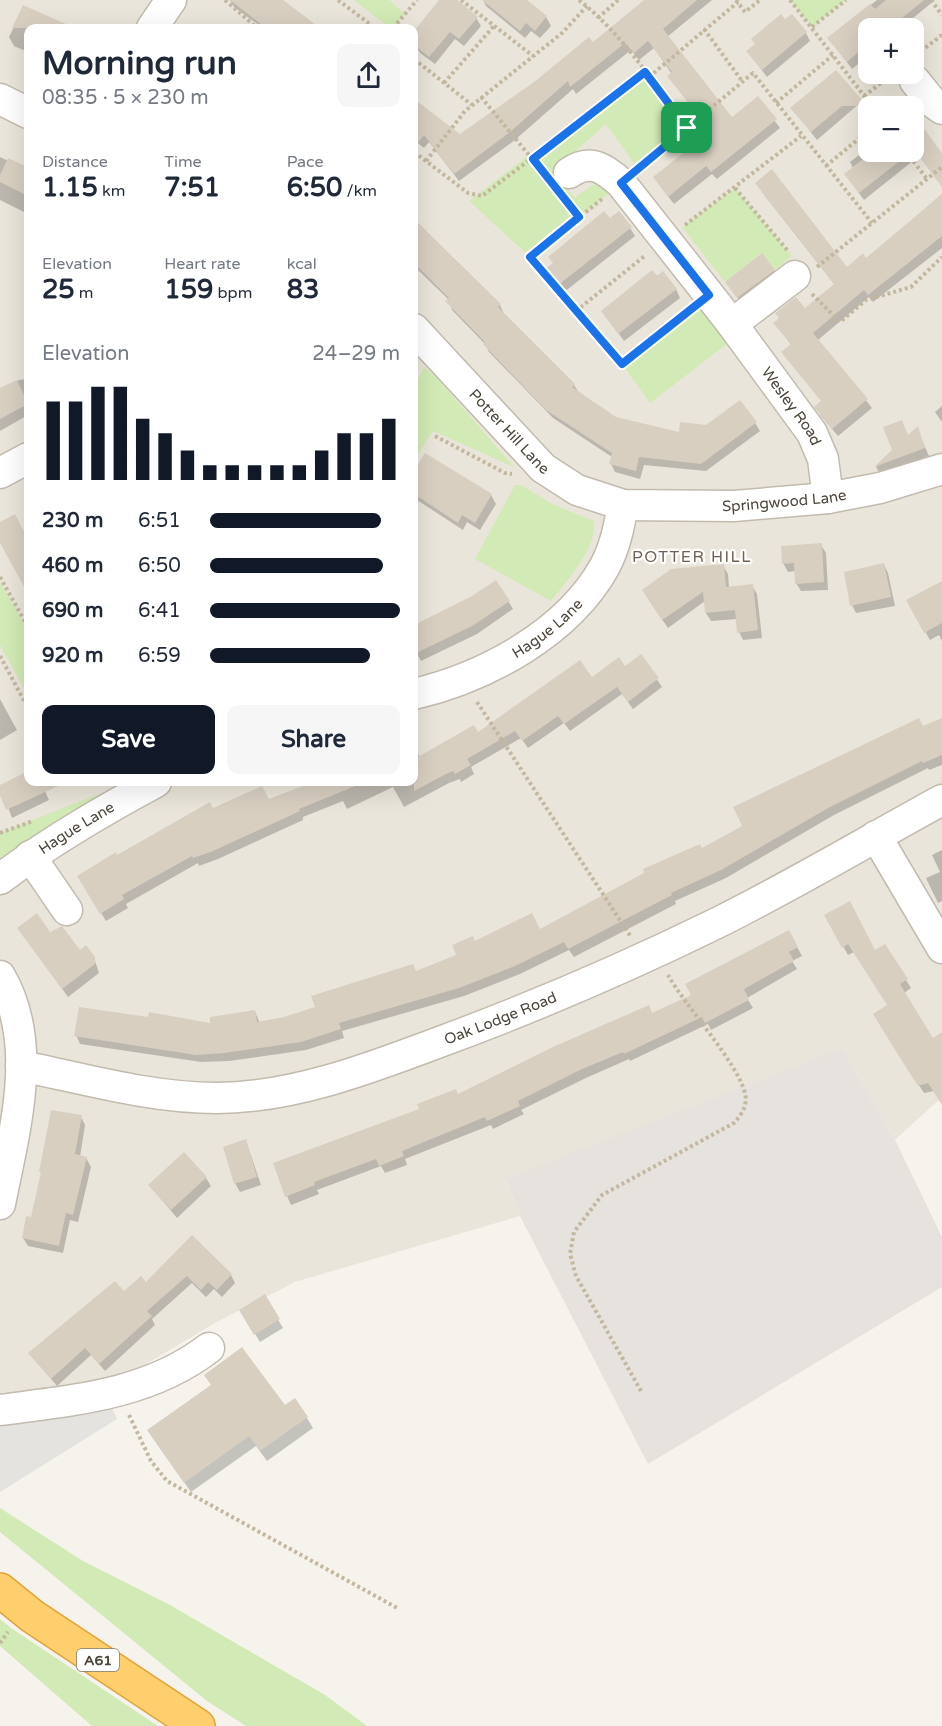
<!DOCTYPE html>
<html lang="en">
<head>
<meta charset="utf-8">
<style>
  body { margin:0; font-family:"Varela Round",sans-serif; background:#f6f6f7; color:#1f2937; height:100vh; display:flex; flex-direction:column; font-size:22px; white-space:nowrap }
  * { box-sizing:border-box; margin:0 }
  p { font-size:20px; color:#747a83 }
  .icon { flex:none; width:33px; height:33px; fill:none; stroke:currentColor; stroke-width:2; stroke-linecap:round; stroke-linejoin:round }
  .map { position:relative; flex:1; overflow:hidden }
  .sheet { position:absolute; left:24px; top:24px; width:394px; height:762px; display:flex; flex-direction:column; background:#fff; border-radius:12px; box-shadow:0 6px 24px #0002 }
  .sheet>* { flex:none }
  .tools { position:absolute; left:858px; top:18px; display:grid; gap:12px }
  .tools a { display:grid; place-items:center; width:66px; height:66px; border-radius:12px; background:#fff; box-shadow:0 6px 24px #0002; font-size:30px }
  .pin { position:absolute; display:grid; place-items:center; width:51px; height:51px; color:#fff; margin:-26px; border-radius:12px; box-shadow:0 3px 9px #0006 }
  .round { display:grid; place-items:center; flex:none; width:63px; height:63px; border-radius:12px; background:#f6f6f7 }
  .headline { display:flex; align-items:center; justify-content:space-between; height:102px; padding:0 18px }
  h1 { font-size:33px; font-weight:800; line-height:45px }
  .figures { display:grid; grid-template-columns:repeat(3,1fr); gap:9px; height:102px; padding:6px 18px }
  .figures div { display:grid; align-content:center }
  .figures b { font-size:26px; font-weight:800 }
  .figures small { font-size:16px; font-weight:400 }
  .figures p { font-size:16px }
  .chart { height:168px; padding:12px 18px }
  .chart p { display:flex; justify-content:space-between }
  .chart svg { width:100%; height:108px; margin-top:6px; stroke:#111827; stroke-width:6 }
  .primary-button { display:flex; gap:12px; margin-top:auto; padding:12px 18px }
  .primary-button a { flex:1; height:69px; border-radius:12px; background:#111827; color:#fff; font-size:24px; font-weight:800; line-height:69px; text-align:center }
  .primary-button a+a { background:#f6f6f7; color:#1f2937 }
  ul { padding:0 18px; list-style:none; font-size:20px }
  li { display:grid; grid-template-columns:96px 72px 1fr; align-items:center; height:45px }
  li i { height:15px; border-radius:8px; background:#111827 }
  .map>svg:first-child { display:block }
  .residential { fill:#eae5da; fill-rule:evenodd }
  .industrial { fill:#e6e2dd }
  .green { fill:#d2eab5 }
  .parking { fill:#e5e3e0 }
  .shadow { fill:#0003 }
  .building { fill:#d8cfc1 }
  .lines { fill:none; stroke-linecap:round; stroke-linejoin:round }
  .minor-casing { stroke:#c2bbae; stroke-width:33 }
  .highway-casing { stroke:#e0a43c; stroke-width:36 }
  .path { stroke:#c4b79f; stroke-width:4; stroke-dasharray:3 3; stroke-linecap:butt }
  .minor { stroke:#fff; stroke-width:30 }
  .highway { stroke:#ffcf6e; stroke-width:33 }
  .route-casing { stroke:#fff; stroke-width:12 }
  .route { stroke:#1a73e8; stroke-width:8 }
  .labels { text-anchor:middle; stroke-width:4.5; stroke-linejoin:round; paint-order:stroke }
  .shield { fill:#fff; stroke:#817c74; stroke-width:1.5 }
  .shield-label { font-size:14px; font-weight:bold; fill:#4b4439 }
  .street-label { font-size:15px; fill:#4b4439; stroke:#fff }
  .neighbourhood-label { font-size:16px; letter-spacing:1.5px; fill:#6e6250; stroke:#fff }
</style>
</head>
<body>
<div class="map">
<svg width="942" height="1726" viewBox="0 0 942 1726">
  <rect width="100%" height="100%" fill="#f6f3ec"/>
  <path class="residential" d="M 0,0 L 942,0 L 942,1097 L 895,1140 L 842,1048 L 506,1180 L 520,1216 L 295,1282 L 215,1323 L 116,1382 L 0,1402 ZM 28,28 L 414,28 L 414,782 L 28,782 ZM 868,28 L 914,28 L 914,74 L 868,74 ZM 868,106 L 914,106 L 914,152 L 868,152 Z"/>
  <path class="industrial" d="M 842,1048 L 895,1140 L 942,1237 L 942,1287 L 648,1464 L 520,1216 L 506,1179 Z"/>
  <g class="green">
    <path d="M 354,0 L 389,0 L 405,14 L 393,28 L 390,28 Z"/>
    <path d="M 790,0 L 846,0 L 812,27 Z"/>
    <path d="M 645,66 L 687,128 L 638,169 L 606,124 L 552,172 L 575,197 L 593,185 L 602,185 L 610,192 L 530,257 L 469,201 Z"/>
    <path d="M 735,188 L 792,256 L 775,270 L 761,253 L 725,282 L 682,227 Z"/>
    <path d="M 699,303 L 728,343 L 650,403 L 622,364 Z"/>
    <path d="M 424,367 L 436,377 L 514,467 L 433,431 L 418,454 L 414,451 L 414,387 Z"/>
    <path d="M 515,485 L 521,485 L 552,504 L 594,521 C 597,549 567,580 551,601 L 475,559 Z"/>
    <path d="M 0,582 L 28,632 L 28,696 L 0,645 Z"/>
    <path d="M 101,793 L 0,858 L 0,833 Z"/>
    <path d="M 0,1508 L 83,1561 L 170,1605 L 325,1695 L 367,1726 L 246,1726 L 207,1701 L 0,1532 Z"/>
    <path d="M 0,1619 L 11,1628 L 158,1726 L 92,1726 L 0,1646 Z"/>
  </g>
  <path class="parking" d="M 111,1405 L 117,1419 L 0,1492 L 0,1419 Z"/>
  <g class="shadow">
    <path d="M 230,0 L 281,0 L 319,28 L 263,28 L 234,7 Z"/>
    <path d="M 441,0 L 455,0 L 476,18 L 481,26 L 464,46 L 455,39 L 435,64 L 420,53 L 415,45 Z"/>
    <path d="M 483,0 L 525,0 L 546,17 L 551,26 L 540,38 L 531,31 L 525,38 L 486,6 Z"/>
    <path d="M 650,0 L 712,0 L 667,37 L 732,119 L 758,98 L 780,128 L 717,179 L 712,174 L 674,204 L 660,186 L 712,133 L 654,48 L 639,60 L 631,50 L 576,94 L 573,89 L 515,140 L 459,181 L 429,142 L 424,148 L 414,140 L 414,101 L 460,136 L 593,44 Z"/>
    <path d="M 877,0 L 935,0 L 901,28 L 868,28 L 868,56 L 852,69 L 829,38 Z"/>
    <path d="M 24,7 L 68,28 L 28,28 L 28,52 L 14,46 L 9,37 Z"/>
    <path d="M 785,21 L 806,33 L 810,41 L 767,77 L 748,52 Z"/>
    <path d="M 900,100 L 905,106 L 892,106 Z"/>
    <path d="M 860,103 L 817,140 L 792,108 Z"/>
    <path d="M 914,118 L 942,155 L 942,186 L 919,156 L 864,200 L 845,174 L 853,168 L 850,162 L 868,148 L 868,152 L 914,152 Z"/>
    <path d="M 0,157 L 28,170 L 28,214 L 0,200 Z"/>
    <path d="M 761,191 L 846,269 L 866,260 L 942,194 L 942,248 L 873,302 L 869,297 L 818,340 L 872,408 L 838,436 L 820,415 L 822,402 L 792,346 L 775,323 L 780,319 L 776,314 L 805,310 L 835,285 Z"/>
    <path d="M 414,219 L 500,305 L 504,314 L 574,385 L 579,393 L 616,418 L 680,434 L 707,427 L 755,423 L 760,431 L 706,471 L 644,465 L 640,479 L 615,472 L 611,464 L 612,457 L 553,418 L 489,352 L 485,344 L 452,310 L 449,300 L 416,268 L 414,263 Z"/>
    <path d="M 610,220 L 630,228 L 635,236 L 563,293 L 551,278 Z"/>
    <path d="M 774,270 L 776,274 L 740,301 L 729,286 Z"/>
    <path d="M 652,272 L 676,289 L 680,298 L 624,341 L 603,312 Z"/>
    <path d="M 28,379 L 28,415 L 0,431 L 0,391 L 19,380 Z"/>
    <path d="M 942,406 L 942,422 L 935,412 Z"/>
    <path d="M 917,429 L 929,456 L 881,475 L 876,467 Z"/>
    <path d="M 414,474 L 491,495 L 496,504 L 480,530 L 467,522 L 463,530 L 417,500 L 414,494 Z"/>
    <path d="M 14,516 L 28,542 L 28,591 L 0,540 L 0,524 Z"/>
    <path d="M 821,545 L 826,553 L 828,590 L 801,591 L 796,583 L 796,571 L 788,572 L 783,563 Z"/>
    <path d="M 884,565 L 888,573 L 895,606 L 856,613 L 852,605 Z"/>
    <path d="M 723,566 L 728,574 L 729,588 L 752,586 L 757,594 L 762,638 L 743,640 L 739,632 L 737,619 L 711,621 L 706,613 L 705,601 L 668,628 L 648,599 Z"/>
    <path d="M 942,583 L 942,641 L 939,635 L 930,640 L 908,601 Z"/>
    <path d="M 508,601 L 513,609 L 477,634 L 421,661 L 414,648 L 414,626 Z"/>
    <path d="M 641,656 L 662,687 L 633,709 L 622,694 L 570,731 L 564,723 L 528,748 L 521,738 L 471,767 L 474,774 L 461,782 L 460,779 L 449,783 L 404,807 L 393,787 L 347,809 L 343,801 L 303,817 L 303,820 L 218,859 L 199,866 L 198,863 L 126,904 L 128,908 L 106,921 L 79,876 L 213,810 L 269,801 L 306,786 L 304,782 L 414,782 L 414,747 L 420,757 L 477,734 L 591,679 L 625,668 Z"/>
    <path d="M 0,699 L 17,730 L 0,740 Z"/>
    <path d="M 942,719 L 942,765 L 929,770 L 928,768 L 834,815 L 726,878 L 675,901 L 676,904 L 574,957 L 569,950 L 520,974 L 464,996 L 342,1031 L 344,1038 L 306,1050 L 229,1061 L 201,1062 L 80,1044 L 76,1035 L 212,1025 L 255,1012 L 260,1023 L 284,1019 L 417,973 L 458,956 L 475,943 L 540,931 L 702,849 Z"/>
    <path d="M 28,773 L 28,782 L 41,782 L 49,800 L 12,818 L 0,786 Z"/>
    <path d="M 942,850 L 942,901 L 938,903 L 926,878 L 940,872 L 932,855 Z"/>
    <path d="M 826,915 L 875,952 L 885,946 L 911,988 L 904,993 L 933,1040 L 942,1041 L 942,1100 L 934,1091 L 924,1093 L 879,1023 L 889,1006 L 854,952 L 848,955 Z"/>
    <path d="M 19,929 L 50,934 L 94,958 L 99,973 L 68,997 Z"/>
    <path d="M 789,932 L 802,956 L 792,961 L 797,969 L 747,998 L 753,1008 L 711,1030 L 708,1024 L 630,1061 L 629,1059 L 586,1078 L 521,1110 L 524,1114 L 493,1129 L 491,1125 L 405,1159 L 407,1165 L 385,1173 L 381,1166 L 317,1190 L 319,1194 L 291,1205 L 287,1196 L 275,1164 L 458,1095 L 652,1015 L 693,996 Z"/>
    <path d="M 81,1117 L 85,1125 L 80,1157 L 86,1158 L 91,1167 L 78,1222 L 70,1220 L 63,1253 L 28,1246 L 23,1238 L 32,1219 L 42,1175 L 40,1171 Z"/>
    <path d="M 246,1141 L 261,1185 L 240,1192 L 235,1183 Z"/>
    <path d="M 206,1178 L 211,1186 L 177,1218 L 150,1186 Z"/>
    <path d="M 192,1237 L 231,1275 L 235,1283 L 222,1297 L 214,1289 L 206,1297 L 192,1283 L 152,1319 L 155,1325 L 105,1371 L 91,1355 L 57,1386 L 30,1354 L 124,1293 L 146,1284 Z"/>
    <path d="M 264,1296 L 283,1328 L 260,1342 L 241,1311 Z"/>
    <path d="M 284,1407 L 307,1418 L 313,1428 L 267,1461 L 256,1446 L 191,1492 L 155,1441 Z"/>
  </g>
  <g class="building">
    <path d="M 230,0 L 283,0 L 320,28 L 266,28 Z"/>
    <path d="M 439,0 L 457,0 L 478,17 L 459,39 L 450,32 L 429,57 L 414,45 L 414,31 Z"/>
    <path d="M 482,0 L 527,0 L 547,16 L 535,31 L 526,23 L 520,31 Z"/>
    <path d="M 644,0 L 697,0 L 663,29 L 732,117 L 758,96 L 777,119 L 711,172 L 706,166 L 668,197 L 653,177 L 711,131 L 667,76 L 672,72 L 648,41 L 634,53 L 625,43 L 570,87 L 568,81 L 510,132 L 454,174 L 424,135 L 414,147 L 414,99 L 460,134 L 534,82 L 589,37 L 593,42 Z"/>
    <path d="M 886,0 L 924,0 L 890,28 L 868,28 L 868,44 L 847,62 L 827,38 L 870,4 L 875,9 Z"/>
    <path d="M 23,5 L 75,28 L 12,28 Z"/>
    <path d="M 781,14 L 785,19 L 792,14 L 807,32 L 762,70 L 746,51 L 755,44 L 751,39 Z"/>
    <path d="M 836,70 L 867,106 L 842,106 L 811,132 L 790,108 Z"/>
    <path d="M 914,115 L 942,153 L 942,187 L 914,149 Z"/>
    <path d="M 872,152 L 911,152 L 859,193 L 844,174 Z"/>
    <path d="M 8,158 L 28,167 L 28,196 L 0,182 L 0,175 Z"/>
    <path d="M 772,169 L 847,267 L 863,253 L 866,258 L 942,194 L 942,236 L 868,295 L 864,290 L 813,333 L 868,399 L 832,429 L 814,407 L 821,401 L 781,352 L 791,344 L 773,323 L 779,318 L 775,313 L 796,297 L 805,308 L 834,284 L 755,183 Z"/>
    <path d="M 604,211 L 610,218 L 619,211 L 632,227 L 557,286 L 544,270 L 553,263 L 548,257 Z"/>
    <path d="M 414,219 L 501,304 L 498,307 L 575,384 L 572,387 L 616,417 L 679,432 L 680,422 L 706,425 L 740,400 L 757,422 L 701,464 L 639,457 L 636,471 L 609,464 L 612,453 L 546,410 L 483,344 L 485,342 L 445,301 L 449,298 L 414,263 Z"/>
    <path d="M 762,253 L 775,270 L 737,298 L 725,282 Z"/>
    <path d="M 652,270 L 657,276 L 663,271 L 677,289 L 618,334 L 601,311 Z"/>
    <path d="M 17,380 L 28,404 L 0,419 L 0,388 Z"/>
    <path d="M 902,420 L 908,435 L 918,426 L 925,448 L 874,467 L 892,450 L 883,427 Z"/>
    <path d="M 425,453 L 492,494 L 475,523 L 462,515 L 458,523 L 414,494 L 414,471 Z"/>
    <path d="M 15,514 L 28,539 L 28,594 L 0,543 L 0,522 Z"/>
    <path d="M 822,543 L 824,582 L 795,584 L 794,563 L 782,564 L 781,546 Z"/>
    <path d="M 884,563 L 891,597 L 850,606 L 844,572 Z"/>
    <path d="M 724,564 L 726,587 L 753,584 L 758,630 L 737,633 L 735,610 L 705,613 L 703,592 L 662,620 L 642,590 L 671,569 Z"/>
    <path d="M 496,580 L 510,601 L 472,626 L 414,654 L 414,625 L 472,596 Z"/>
    <path d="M 942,581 L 942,623 L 924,633 L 906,600 Z"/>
    <path d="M 641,654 L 659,678 L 628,702 L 617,687 L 564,724 L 558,716 L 522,741 L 515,731 L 467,759 L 471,765 L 455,774 L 453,771 L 444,775 L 414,791 L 414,759 L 474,725 L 478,732 L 580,660 L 592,677 L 619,657 L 625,666 Z"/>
    <path d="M 919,718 L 923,726 L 942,718 L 942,755 L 923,763 L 922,761 L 830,807 L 721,870 L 671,893 L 672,895 L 568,949 L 564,942 L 515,966 L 459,988 L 339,1023 L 341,1029 L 301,1042 L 224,1053 L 196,1055 L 74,1036 L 79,1007 L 148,1017 L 149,1012 L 210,1023 L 210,1017 L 255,1010 L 257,1022 L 284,1017 L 315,1007 L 311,996 L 413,964 L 416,971 L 456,955 L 452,945 L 473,936 L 475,941 L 532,913 L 540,929 L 644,873 L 643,869 L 700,844 L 702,848 L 742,826 L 733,807 Z"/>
    <path d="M 28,771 L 28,782 L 67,782 L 6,810 L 0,795 L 0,785 Z"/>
    <path d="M 313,782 L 365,782 L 299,809 L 300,811 L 213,851 L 193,858 L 192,856 L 122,895 L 124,899 L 100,914 L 77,876 L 116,852 L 117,855 L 210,802 L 213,808 L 262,786 L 269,799 Z"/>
    <path d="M 850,901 L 875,950 L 885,944 L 908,979 L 900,984 L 933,1038 L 942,1032 L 942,1105 L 928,1083 L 918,1086 L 897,1053 L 873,1014 L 887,1005 L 848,944 L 842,948 L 824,915 Z"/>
    <path d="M 37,913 L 50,932 L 62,926 L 80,950 L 86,945 L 95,957 L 95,964 L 62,989 L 17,928 Z"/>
    <path d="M 789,930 L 798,947 L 789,952 L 794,961 L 744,989 L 749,1000 L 705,1023 L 702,1017 L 624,1054 L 623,1052 L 582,1069 L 518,1101 L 520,1106 L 487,1121 L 485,1117 L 402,1151 L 404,1156 L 379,1166 L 376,1159 L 314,1182 L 315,1185 L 285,1197 L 273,1163 L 419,1109 L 417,1104 L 456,1089 L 458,1094 L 553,1047 L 649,1005 L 652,1013 L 691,995 L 685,984 Z"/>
    <path d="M 51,1110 L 82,1115 L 75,1154 L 87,1157 L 73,1215 L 66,1213 L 59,1246 L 22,1238 L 26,1216 L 31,1217 L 41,1172 L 39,1172 Z"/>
    <path d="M 246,1139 L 257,1177 L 234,1184 L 223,1147 Z"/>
    <path d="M 184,1152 L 207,1177 L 171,1210 L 148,1185 Z"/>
    <path d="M 192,1235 L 232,1274 L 217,1290 L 208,1282 L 201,1290 L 187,1276 L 147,1311 L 152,1316 L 99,1364 L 85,1348 L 51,1379 L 28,1353 L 115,1281 L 124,1291 L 141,1276 L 146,1282 Z"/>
    <path d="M 265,1294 L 280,1319 L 254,1335 L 239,1310 Z"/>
    <path d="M 242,1347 L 285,1405 L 295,1398 L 308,1417 L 260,1451 L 249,1436 L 184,1483 L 147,1430 L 211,1385 L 204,1375 Z"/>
  </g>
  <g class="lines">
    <defs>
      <g id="minor">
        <path d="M 152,28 L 171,0"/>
        <path d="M 915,81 L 932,102 L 942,109"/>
        <path d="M 0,99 L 28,113"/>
        <path id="s1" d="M 569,173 C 590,158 604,168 621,183 L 732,324 L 812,433 L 823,459 L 828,498"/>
        <path d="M 732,324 L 795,276"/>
        <path id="s2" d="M 414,329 L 543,468 L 577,490 L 623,505 L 734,506 L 828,498 L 880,488 L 942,469"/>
        <path d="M 0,473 L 28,458"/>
        <path id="s3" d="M 414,694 C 486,677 568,633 605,566 C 615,547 619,527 623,505"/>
        <path d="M 876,836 L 942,948"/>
        <path d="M 30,856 L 67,910"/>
        <path id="s4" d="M 0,879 C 49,842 102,811 156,782"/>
        <path d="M 0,976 C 40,1044 14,1132 0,1204"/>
        <path id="s5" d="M 21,1066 C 85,1079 151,1098 217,1098 C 291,1098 368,1069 437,1043 C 532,1008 625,968 715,924 C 792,886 867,841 942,800"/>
        <path d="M 0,1410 C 74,1400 148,1395 209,1348"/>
      </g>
      <path id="highway" d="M 0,1590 L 32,1616 L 198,1726"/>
    </defs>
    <use href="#minor" class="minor-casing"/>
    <use href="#highway" class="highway-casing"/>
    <g class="path">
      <path d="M 225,0 L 257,28"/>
      <path d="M 338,0 L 375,28"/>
      <path d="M 461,0 L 533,56"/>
      <path d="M 579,0 C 622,34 655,84 687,128"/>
      <path d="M 736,0 L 745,12 L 760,0"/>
      <path d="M 790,0 L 872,106"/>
      <path d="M 931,0 L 942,15"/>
      <path d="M 598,18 L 618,0"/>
      <path d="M 812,27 L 846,0"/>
      <path d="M 393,28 L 417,0"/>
      <path d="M 704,29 L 742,81"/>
      <path d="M 916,55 L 942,35"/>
      <path d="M 414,59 L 472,105"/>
      <path d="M 649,77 L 738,2"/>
      <path d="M 444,83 L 494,26"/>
      <path d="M 864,96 L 890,76"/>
      <path d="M 481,97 L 543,172"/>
      <path d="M 776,103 L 833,55"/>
      <path d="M 414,152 L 468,193 L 482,196 L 645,72"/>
      <path d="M 906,152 L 927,179"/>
      <path d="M 426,161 L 465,111 L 562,33 L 587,6"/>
      <path d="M 826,166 L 868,131"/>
      <path d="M 640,167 L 753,73 L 872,223"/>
      <path d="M 735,188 L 788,251"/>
      <path d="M 565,199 L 579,217"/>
      <path d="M 602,199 L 530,257 L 622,364 L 690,310"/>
      <path d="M 685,225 L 801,136"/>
      <path d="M 817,267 L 942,167"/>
      <path d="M 812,294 L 840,322 L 866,300 L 911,287 L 942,257"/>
      <path d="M 576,311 L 646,255"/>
      <path d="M 435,436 L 505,473 L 512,474"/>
      <path d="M 0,577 L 28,627"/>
      <path d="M 0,656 L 28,708"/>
      <path d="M 477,702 L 631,937"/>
      <path d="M 0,833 L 33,821"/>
      <path d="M 641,1391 L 576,1276 L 570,1254 L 574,1232 L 602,1195 L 734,1123 C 742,1114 748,1105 745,1093 C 737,1062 686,1007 668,975"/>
      <path d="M 129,1415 L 151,1461 L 167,1481 L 399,1609"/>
      <path d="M 0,1643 L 8,1632"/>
    </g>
    <use href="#minor" class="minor"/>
    <use href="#highway" class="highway"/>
  </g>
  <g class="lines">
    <defs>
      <path id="route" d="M 645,72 L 687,128 L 621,183 L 709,295 L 622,364 L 530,257 L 579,217 L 533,159 Z"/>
    </defs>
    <use href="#route" class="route-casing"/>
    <use href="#route" class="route"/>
  </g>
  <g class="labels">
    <rect class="shield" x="77" y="1649" width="42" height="22" rx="4.5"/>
    <g class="shield-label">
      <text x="98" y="1665">A61</text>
    </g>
    <g class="street-label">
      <text dy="5" stroke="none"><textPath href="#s1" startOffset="340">Wesley Road</textPath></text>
      <text dy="5" stroke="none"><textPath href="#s2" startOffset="140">Potter Hill Lane</textPath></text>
      <text dy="5" stroke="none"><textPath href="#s2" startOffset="440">Springwood Lane</textPath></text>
      <text dy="5" stroke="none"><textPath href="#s3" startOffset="150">Hague Lane</textPath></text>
      <text dy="5" stroke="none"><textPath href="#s4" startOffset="92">Hague Lane</textPath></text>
      <text dy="5" stroke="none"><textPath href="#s5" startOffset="495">Oak Lodge Road</textPath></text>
    </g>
    <g class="neighbourhood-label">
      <text x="692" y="562">POTTER HILL</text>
    </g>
  </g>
</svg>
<div class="tools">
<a>+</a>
<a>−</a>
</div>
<div class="pin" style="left:687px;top:128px;background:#1e9e55"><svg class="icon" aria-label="arrive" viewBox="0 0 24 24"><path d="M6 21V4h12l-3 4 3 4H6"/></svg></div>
<section class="sheet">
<div class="headline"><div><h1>Morning run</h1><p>08:35 · 5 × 230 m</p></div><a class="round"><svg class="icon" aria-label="share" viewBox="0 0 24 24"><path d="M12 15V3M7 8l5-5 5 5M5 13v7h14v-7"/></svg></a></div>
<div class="figures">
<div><p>Distance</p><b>1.15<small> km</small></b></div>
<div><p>Time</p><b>7:51</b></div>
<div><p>Pace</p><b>6:50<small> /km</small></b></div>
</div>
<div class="figures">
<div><p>Elevation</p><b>25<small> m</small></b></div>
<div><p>Heart rate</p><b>159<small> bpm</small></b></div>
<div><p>kcal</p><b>83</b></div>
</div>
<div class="chart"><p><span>Elevation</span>24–29 m</p>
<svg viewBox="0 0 160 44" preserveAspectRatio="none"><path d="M5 44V12M15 44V12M25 44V6M35 44V6M45 44V19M55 44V25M65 44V32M75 44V38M85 44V38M95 44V38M105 44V38M115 44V38M125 44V32M135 44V25M145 44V25M155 44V19"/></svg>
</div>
<ul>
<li><b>230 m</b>6:51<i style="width:90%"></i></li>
<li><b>460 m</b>6:50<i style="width:91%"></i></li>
<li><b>690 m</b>6:41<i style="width:100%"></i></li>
<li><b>920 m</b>6:59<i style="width:84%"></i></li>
</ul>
<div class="primary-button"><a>Save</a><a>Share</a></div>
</section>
</div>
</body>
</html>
